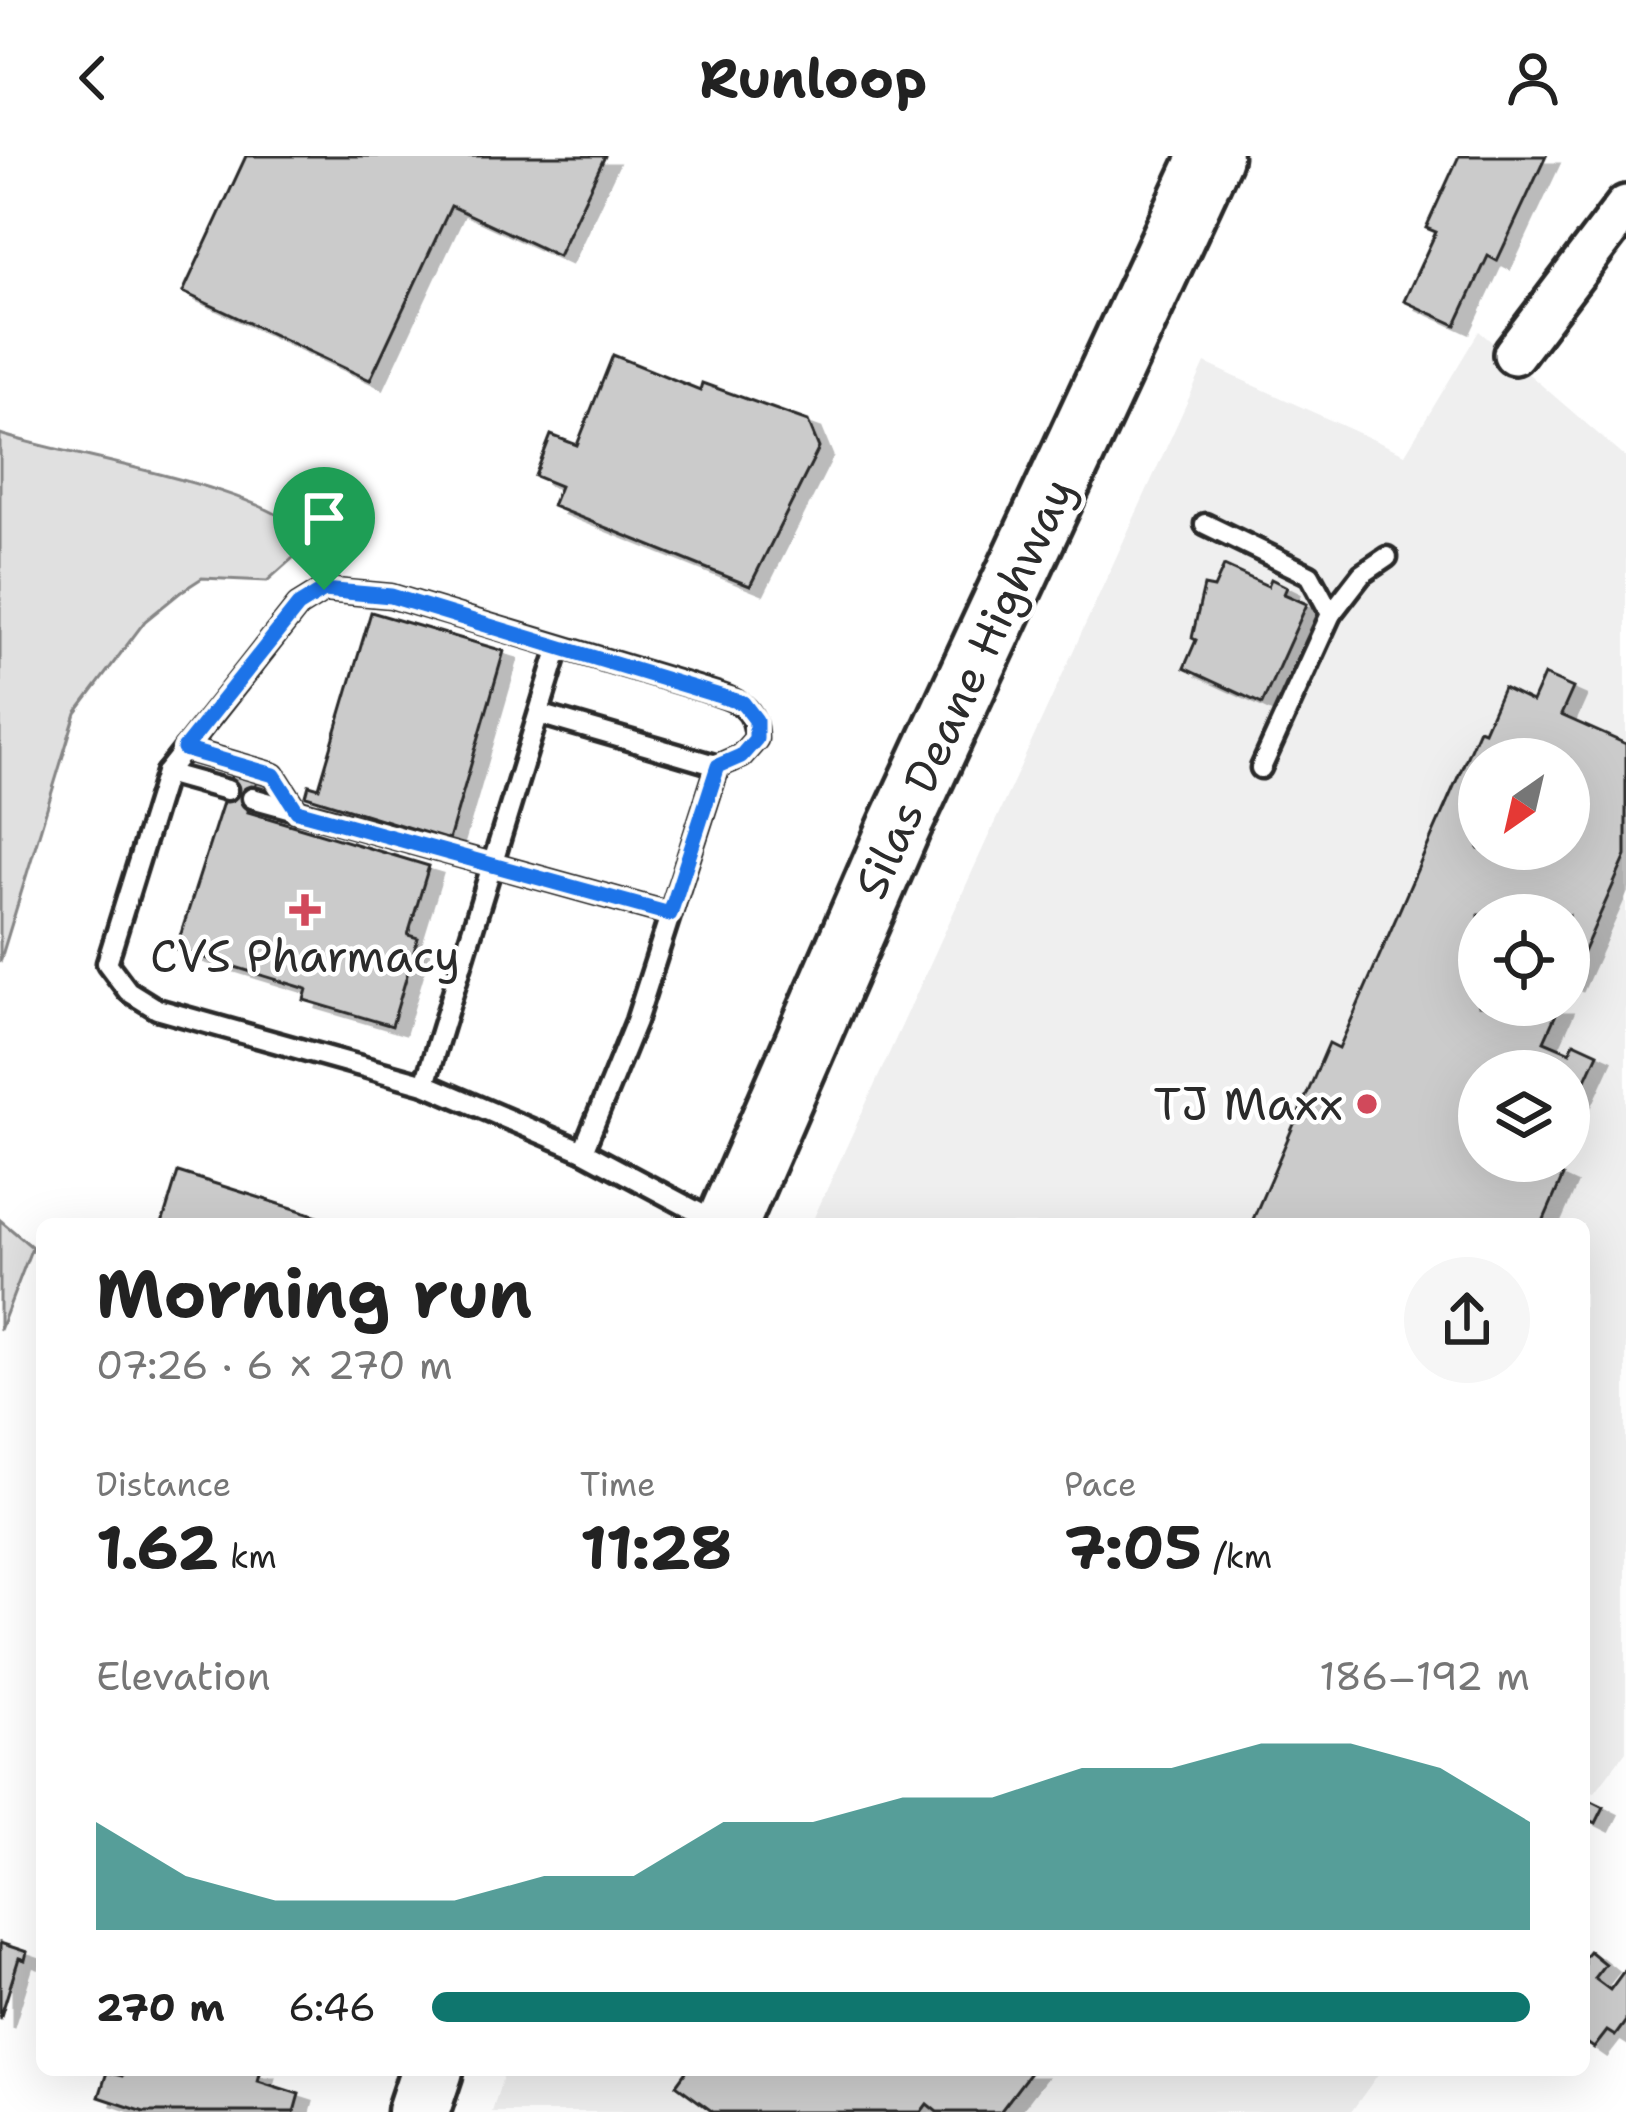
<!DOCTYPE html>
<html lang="en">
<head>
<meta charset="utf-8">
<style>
  body { margin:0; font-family:"Shantell Sans",sans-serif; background:#f6f6f6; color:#222; height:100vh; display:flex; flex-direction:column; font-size:45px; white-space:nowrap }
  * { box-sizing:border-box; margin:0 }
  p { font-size:39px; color:#767676 }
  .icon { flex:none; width:66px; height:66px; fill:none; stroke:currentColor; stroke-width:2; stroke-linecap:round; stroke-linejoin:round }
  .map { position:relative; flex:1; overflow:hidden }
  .sheet { position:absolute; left:36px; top:1062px; width:1554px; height:858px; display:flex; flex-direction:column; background:#fff; border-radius:18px; box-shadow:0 12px 48px #0002 }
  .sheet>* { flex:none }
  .needle { width:78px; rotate:214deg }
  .fabs { position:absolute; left:1458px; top:582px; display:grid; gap:24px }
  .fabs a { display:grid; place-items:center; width:132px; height:132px; border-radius:50%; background:#fff; box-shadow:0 12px 48px #0002; font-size:60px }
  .pin { position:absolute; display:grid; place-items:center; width:102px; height:102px; color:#fff; margin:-123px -51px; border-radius:50% 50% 50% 0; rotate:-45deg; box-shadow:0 0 12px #0007 }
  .pin .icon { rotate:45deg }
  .round { display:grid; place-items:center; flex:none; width:126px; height:126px; border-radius:63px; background:#f6f6f6 }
  .head { display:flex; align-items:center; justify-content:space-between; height:204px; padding:0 60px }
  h1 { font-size:66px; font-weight:700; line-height:90px }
  .metrics { display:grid; grid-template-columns:repeat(3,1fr); gap:18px; height:204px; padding:12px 60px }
  .metrics div { display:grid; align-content:center }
  .metrics b { font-size:60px; font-weight:700 }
  .metrics small { font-size:33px; font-weight:400 }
  .metrics p { font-size:33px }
  .chart { height:336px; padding:24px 60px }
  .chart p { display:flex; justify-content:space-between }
  .chart svg { width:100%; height:216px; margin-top:12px; fill:#0f766e; opacity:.7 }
  ul { padding:0 60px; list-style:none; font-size:39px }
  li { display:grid; grid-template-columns:192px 144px 1fr; align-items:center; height:90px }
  li i { height:30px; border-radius:15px; background:#0f766e }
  header { display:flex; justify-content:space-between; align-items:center; height:156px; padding:0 60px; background:#fff; font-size:54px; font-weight:700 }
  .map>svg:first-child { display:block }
  .built { fill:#efefef; fill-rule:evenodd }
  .green { fill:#e0e0e0; stroke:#868686; stroke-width:3 }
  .building { fill:#cbcbcb; stroke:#2b2b2b; stroke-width:3; fill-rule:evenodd; filter:url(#shadow) }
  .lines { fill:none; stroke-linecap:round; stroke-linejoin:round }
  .lane-casing { stroke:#2b2b2b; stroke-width:27 }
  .street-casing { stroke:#2b2b2b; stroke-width:48 }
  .primary-casing { stroke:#2b2b2b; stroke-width:69 }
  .lane { stroke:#fff; stroke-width:18 }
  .street { stroke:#fff; stroke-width:39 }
  .primary { stroke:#fff; stroke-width:60 }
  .route-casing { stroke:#fff; stroke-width:24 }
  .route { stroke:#1a73e8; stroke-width:15 }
  .poi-dot { fill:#d1495b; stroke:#fff; stroke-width:4.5 }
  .labels { text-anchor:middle; stroke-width:9; stroke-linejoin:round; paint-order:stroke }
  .street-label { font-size:45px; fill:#2b2b2b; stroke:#fff }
  .poi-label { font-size:45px; fill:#2b2b2b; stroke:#fff }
</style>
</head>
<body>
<header><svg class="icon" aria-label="back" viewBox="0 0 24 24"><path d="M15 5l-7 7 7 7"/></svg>Runloop<svg class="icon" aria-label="person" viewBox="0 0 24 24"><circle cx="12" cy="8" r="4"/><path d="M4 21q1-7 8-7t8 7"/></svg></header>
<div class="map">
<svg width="1626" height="1956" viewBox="0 0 1626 1956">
  <defs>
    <filter id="shadow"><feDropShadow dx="13" dy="8" stdDeviation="0" flood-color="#0004"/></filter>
  </defs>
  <rect width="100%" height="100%" fill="#fff"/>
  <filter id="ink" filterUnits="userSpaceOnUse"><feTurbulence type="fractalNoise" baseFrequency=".00833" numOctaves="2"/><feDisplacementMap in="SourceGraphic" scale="24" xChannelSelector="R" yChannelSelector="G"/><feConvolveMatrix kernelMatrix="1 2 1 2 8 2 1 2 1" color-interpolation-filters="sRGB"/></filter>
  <g filter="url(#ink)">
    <g class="built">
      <path d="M 1479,175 L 1626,302 L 1626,1595 L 1595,1636 L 1589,1634 L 1584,1640 L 1584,1068 L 811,1068 L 1205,207 L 1405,298 ZM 1479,603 L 1569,603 L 1569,693 L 1479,693 ZM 1479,759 L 1569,759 L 1569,849 L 1479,849 ZM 1479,915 L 1569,915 L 1569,1005 L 1479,1005 Z"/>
      <path d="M 505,1914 L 1381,1914 L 1351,1956 L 492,1956 Z"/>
    </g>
    <g class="green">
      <path d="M 0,278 C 68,301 277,331 311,386 L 267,425 L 202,422 L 182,435 L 145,465 L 76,557 L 0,806 Z"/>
      <path d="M 0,1064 L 32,1091 L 0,1174 Z"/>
    </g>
    <g class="building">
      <path d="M 246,0 L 605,0 L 558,100 L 451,50 L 370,224 L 183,136 Z"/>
      <path d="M 1459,0 L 1546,0 L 1497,105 L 1488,100 L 1456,169 L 1404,145 L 1436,76 L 1426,72 Z"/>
      <path d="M 613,199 L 700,234 L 702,227 L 808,265 L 819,292 L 750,430 L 552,350 L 560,330 L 535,320 L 551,279 L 577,289 Z"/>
      <path d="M 1224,410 L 1268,430 L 1271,423 L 1287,431 L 1284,438 L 1307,448 L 1262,548 L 1184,512 L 1196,484 L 1192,482 L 1204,430 L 1214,432 Z"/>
      <path d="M 371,456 L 504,495 L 449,684 L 306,640 L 309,629 L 319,632 Z"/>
      <path d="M 1544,519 L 1573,532 L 1561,559 L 1626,588 L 1626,700 L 1569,828 L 1569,759 L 1479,759 L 1479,849 L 1560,849 L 1544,885 L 1570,896 L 1574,886 L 1598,897 L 1569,961 L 1569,915 L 1479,915 L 1479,1005 L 1549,1005 L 1546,1012 L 1563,1020 L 1542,1068 L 1251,1068 L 1329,887 L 1339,892 L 1479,573 L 1484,575 L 1503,532 L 1532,546 ZM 1479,603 L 1569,603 L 1569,693 L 1479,693 Z"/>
      <path d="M 232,618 L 257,625 L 248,656 L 429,710 L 408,779 L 418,782 L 392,870 L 304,844 L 307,833 L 176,793 Z"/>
      <path d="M 178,1016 L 343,1068 L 162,1068 Z"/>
      <path d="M 1590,1644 L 1604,1651 L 1596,1667 L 1584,1661 Z"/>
      <path d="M 0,1787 L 27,1796 L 25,1804 L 19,1802 L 0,1863 Z"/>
      <path d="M 1589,1795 L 1605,1808 L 1594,1822 L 1610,1834 L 1626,1812 L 1626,1865 L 1615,1880 L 1607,1875 L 1594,1892 L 1584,1885 L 1584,1801 Z"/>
      <path d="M 124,1914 L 261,1914 L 258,1925 L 299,1938 L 294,1956 L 144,1956 L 99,1941 L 107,1916 L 122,1920 Z"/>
      <path d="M 687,1914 L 1032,1914 L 1000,1956 L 937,1956 L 927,1948 L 921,1956 L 713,1956 L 676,1929 Z"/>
    </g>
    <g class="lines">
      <defs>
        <g id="lane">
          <path d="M 1205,368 L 1310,419 L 1331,458 L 1261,612"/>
          <path d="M 1331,458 L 1362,418 L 1387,401"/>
          <path d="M 539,558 L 718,610 L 741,600 L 756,583 C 756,547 732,543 702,533 L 391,440 L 324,434 L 298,450 L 166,617 L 107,807 L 128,835 L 157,853 L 425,928 L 583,995 L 720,1068"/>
          <path d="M 185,593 L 274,619 L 297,655"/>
          <path d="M 166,617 L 227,634"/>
          <path d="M 252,642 L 670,758"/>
          <path d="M 425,928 L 559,491"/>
          <path d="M 583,995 L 636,865 L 718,610"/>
        </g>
        <path id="street" d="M 1514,198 L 1626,50"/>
        <g id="primary">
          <path d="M 727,1068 L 899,672 L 1211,0"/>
          <path d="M 418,1956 L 432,1914"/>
        </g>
      </defs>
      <use href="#lane" class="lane-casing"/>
      <use href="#street" class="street-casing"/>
      <use href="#primary" class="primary-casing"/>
      <use href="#lane" class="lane"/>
      <use href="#street" class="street"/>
      <use href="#primary" class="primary"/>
    </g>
  </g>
  <g class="lines" filter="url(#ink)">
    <defs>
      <path id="route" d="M 324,434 L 391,440 L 743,547 L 756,564 L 756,583 L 741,600 L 718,610 L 670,758 L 297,655 L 274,619 L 184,593 L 298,450 Z"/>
    </defs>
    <use href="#route" class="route-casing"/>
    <use href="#route" class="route"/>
  </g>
  <g class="poi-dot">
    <path d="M299 736h12v12h12v12h-12v12h-12v-12h-12v-12h12z"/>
    <circle cx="1367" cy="948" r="12"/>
  </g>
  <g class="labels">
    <g class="street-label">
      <text transform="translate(964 532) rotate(-65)" y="16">Silas Deane Highway</text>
    </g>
    <g class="poi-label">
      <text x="305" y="816">CVS Pharmacy</text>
      <text x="1343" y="964" text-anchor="end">TJ Maxx</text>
    </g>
  </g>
</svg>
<div class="fabs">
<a><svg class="needle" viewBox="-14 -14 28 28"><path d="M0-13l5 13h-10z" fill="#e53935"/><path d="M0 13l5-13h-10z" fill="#767676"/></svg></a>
<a><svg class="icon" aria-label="locate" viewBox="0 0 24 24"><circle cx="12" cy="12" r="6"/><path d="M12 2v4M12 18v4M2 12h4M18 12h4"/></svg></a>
<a><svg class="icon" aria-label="layers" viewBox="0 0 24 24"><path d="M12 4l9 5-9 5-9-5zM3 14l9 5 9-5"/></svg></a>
</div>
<div class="pin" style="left:324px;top:434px;background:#1e9e55"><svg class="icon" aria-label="arrive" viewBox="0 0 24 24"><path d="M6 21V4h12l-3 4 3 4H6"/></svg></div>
<section class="sheet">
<div class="head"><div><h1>Morning run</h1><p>07:26 · 6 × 270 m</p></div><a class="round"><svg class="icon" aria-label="share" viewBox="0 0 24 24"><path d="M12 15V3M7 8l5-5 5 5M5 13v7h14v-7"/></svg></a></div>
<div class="metrics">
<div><p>Distance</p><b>1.62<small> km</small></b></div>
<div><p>Time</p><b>11:28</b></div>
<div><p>Pace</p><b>7:05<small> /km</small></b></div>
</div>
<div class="chart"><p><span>Elevation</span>186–192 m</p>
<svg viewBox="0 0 160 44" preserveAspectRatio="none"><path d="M0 44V22L10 33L20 38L30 38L40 38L50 33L60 33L70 22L80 22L90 17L100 17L110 11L120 11L130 6L140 6L150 11L160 22V44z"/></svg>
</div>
<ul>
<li><b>270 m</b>6:46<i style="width:100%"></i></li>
</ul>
</section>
</div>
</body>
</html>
